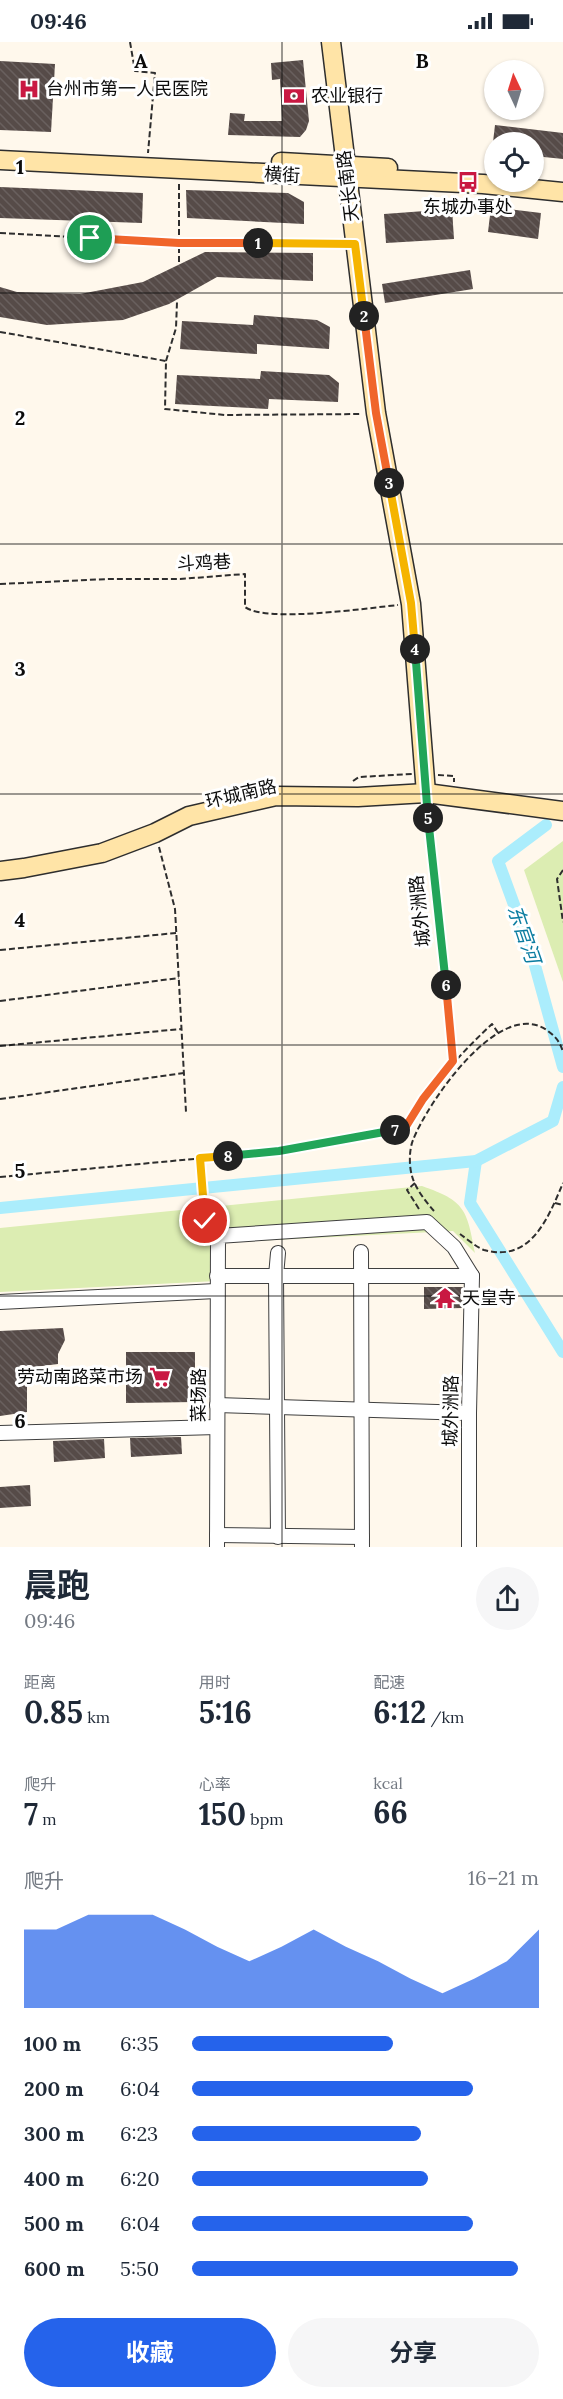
<!DOCTYPE html>
<html lang="zh">
<head>
<meta charset="utf-8">
<style>
  body { margin:0; font-family:Lora,"Noto Sans SC",serif; background:#f6f6f7; color:#1f2937; height:100vh; display:flex; flex-direction:column; font-size:22px; white-space:nowrap }
  * { box-sizing:border-box; margin:0 }
  p { font-size:20px; color:#747a83 }
  .icon { flex:none; width:33px; height:33px; fill:none; stroke:currentColor; stroke-width:2; stroke-linecap:round; stroke-linejoin:round }
  .map { position:relative; height:1505px; overflow:hidden }
  .panel { display:flex; flex-direction:column; background:#fff; flex:1 }
  .panel>* { flex:none }
  .needle { width:39px; rotate:356deg }
  .buttons { position:absolute; left:484px; top:18px; display:grid; gap:12px }
  .buttons a { display:grid; place-items:center; width:60px; height:60px; border-radius:50%; background:#fff; box-shadow:0 2px 4px #0004; font-size:30px }
  .pin { position:absolute; display:grid; place-items:center; width:51px; height:51px; color:#fff; margin:-26px; border:3px solid #fff; border-radius:50%; box-shadow:0 2px 6px #0007 }
  .km { position:absolute; width:30px; height:30px; margin:-15px; border-radius:50%; background:#222; color:#fff; font-size:16px; line-height:30px; text-align:center }
  .round { display:grid; place-items:center; flex:none; width:63px; height:63px; border-radius:32px; background:#f6f6f7 }
  .head { display:flex; align-items:center; justify-content:space-between; height:102px; padding:0 24px }
  h1 { font-size:33px; font-weight:700; line-height:45px }
  .figures { display:grid; grid-template-columns:repeat(3,1fr); gap:9px; height:102px; padding:6px 24px }
  .figures div { display:grid; align-content:center }
  .figures b { font-size:30px; font-weight:700 }
  .figures small { font-size:16px; font-weight:400 }
  .figures p { font-size:16px }
  .chart { height:168px; padding:12px 24px }
  .chart p { display:flex; justify-content:space-between }
  .chart svg { width:100%; height:108px; margin-top:6px; fill:#2563eb; opacity:.7 }
  .cta { display:flex; gap:12px; margin-top:auto; padding:12px 24px }
  .cta a { flex:1; height:69px; border-radius:36px; background:#2563eb; color:#fff; font-size:24px; font-weight:700; line-height:69px; text-align:center }
  .cta a+a { background:#f6f6f7; color:#1f2937 }
  ul { padding:0 24px; list-style:none; font-size:20px }
  li { display:grid; grid-template-columns:96px 72px 1fr; align-items:center; height:45px }
  li i { height:15px; border-radius:8px; background:#2563eb }
  .status { display:flex; justify-content:space-between; align-items:center; height:42px; padding:0 30px; background:#fff; direction:ltr }
  .status svg { height:16px; fill:currentColor }
  .map>svg:first-child { display:block }
  .park { fill:#dcedb2 }
  .lines { fill:none; stroke-linecap:round; stroke-linejoin:round }
  .canal { stroke:#abedfc; stroke-width:12 }
  .building { fill:url(#building-back-hatch) }
  .street-casing { stroke:#3f3f3f; stroke-width:16 }
  .secondary-casing { stroke:#2e2e2e; stroke-width:21 }
  .path { stroke:#2e2e2e; stroke-width:2; stroke-dasharray:6 3; stroke-linecap:butt }
  .street { stroke:#fff; stroke-width:14 }
  .secondary { stroke:#ffe4a7; stroke-width:18 }
  .split-1-casing { stroke:#fff; stroke-width:12 }
  .split-2-casing { stroke:#fff; stroke-width:12 }
  .split-3-casing { stroke:#fff; stroke-width:12 }
  .split-4-casing { stroke:#fff; stroke-width:12 }
  .split-5-casing { stroke:#fff; stroke-width:12 }
  .split-6-casing { stroke:#fff; stroke-width:12 }
  .split-7-casing { stroke:#fff; stroke-width:12 }
  .split-8-casing { stroke:#fff; stroke-width:12 }
  .split-9-casing { stroke:#fff; stroke-width:12 }
  .split-1 { stroke:#f0652b; stroke-width:8 }
  .split-2 { stroke:#f5b400; stroke-width:8 }
  .split-3 { stroke:#f0652b; stroke-width:8 }
  .split-4 { stroke:#f5b400; stroke-width:8 }
  .split-5 { stroke:#22a559; stroke-width:8 }
  .split-6 { stroke:#22a559; stroke-width:8 }
  .split-7 { stroke:#f0652b; stroke-width:8 }
  .split-8 { stroke:#22a559; stroke-width:8 }
  .split-9 { stroke:#f5b400; stroke-width:8 }
  .grid { fill:none; stroke:#0c0c0c; stroke-width:1.5; stroke-opacity:0.55 }
  .labels { text-anchor:middle; stroke-width:6; stroke-linejoin:round; paint-order:stroke }
  .poi-label { font-size:18px; fill:#0c0c0c; stroke:#fff; text-anchor:start }
  .street-label { font-size:18px; fill:#0c0c0c; stroke:#fff }
  .water-label { font-size:20px; font-style:italic; fill:#0b7da1; stroke:#fff }
  .grid-label { font-size:20px; text-anchor:middle; font-weight:bold; fill:#0c0c0c; stroke:#fff; stroke-width:6; stroke-linejoin:round; paint-order:stroke }
</style>
</head>
<body>
<div class="status"><b>09:46</b><svg viewBox="0 0 49 12"><path d="M0 12V9h3v3zM5 12V6h3v6zM10 12V3h3v9zM15 12V0h3v12zM26 1h20v11H26zM47 4h2v5h-2z"/></svg></div>
<div class="map">
<svg width="563" height="1505" viewBox="0 0 563 1505">
  <defs>
    <pattern id="building-back-hatch" width="6" height="6" patternUnits="userSpaceOnUse" patternTransform="scale(1.5)"><rect width="6" height="6" fill="#564b48"/><path d="M-1 5l2 2M0 0l6 6M5-1l2 2" fill="none" stroke="#69605e"/></pattern>
  </defs>
  <rect width="100%" height="100%" fill="#fff8ec"/>
  <g class="park">
    <path d="M 563,799 L 563,940 L 524,828 Z"/>
    <path d="M 422,1144 C 465,1159 467,1167 475,1211 L 453,1189 L 217,1201 L 217,1239 L 0,1250 L 0,1186 Z"/>
  </g>
  <g class="lines">
    <g class="canal">
      <path d="M 546,783 L 498,819 L 531,909 L 563,1025"/>
      <path d="M 476,1119 L 470,1161 L 563,1310"/>
      <path d="M 0,1166 L 476,1119 L 553,1079 L 563,1045"/>
    </g>
  </g>
  <g class="building">
    <path d="M 303,18 L 309,79 L 306,88 L 300,95 L 228,93 L 230,71 L 245,72 L 244,79 L 282,79 L 280,37 L 272,38 L 271,21 Z"/>
    <path d="M 0,19 L 55,22 L 51,90 L 0,88 Z"/>
    <path d="M 495,83 L 563,91 L 563,117 L 534,114 L 534,100 L 493,100 Z"/>
    <path d="M 0,145 L 143,151 L 142,181 L 0,176 Z"/>
    <path d="M 186,148 L 288,151 L 304,160 L 304,182 L 187,176 Z"/>
    <path d="M 491,165 L 541,171 L 538,197 L 488,190 Z"/>
    <path d="M 452,167 L 454,197 L 386,201 L 384,172 Z"/>
    <path d="M 205,210 L 313,211 L 313,239 L 217,235 L 169,262 L 123,278 L 47,283 L 0,275 L 0,245 L 17,250 L 80,252 L 143,240 Z"/>
    <path d="M 470,228 L 473,247 L 385,261 L 382,242 Z"/>
    <path d="M 254,273 L 317,278 L 330,285 L 329,307 L 257,302 L 257,312 L 180,307 L 182,279 L 253,283 Z"/>
    <path d="M 261,329 L 329,333 L 339,341 L 338,360 L 269,357 L 268,367 L 175,362 L 177,333 L 260,337 Z"/>
    <path d="M 424,1245 L 463,1245 L 462,1266 L 424,1267 Z"/>
    <path d="M 63,1286 L 65,1298 L 58,1312 L 58,1322 L 27,1326 L 27,1370 L 0,1374 L 0,1289 Z"/>
    <path d="M 126,1310 L 195,1310 L 195,1360 L 126,1361 Z"/>
    <path d="M 181,1395 L 182,1412 L 131,1415 L 130,1396 Z"/>
    <path d="M 104,1397 L 105,1416 L 54,1420 L 53,1399 Z"/>
    <path d="M 30,1443 L 31,1464 L 0,1466 L 0,1445 Z"/>
  </g>
  <g class="lines">
    <defs>
      <g id="street">
        <path d="M 361,1210 L 362,1505"/>
        <path d="M 278,1211 L 276,1234 L 278,1495"/>
        <path d="M 217,1234 L 472,1234"/>
        <path d="M 0,1260 L 216,1249"/>
        <path d="M 217,1363 L 469,1371"/>
        <path d="M 0,1391 L 217,1385"/>
        <path d="M 217,1493 L 362,1495"/>
        <path d="M 217,1505 L 218,1194 L 427,1180 L 454,1205 L 472,1234"/>
        <path d="M 469,1505 L 469,1371 L 472,1234"/>
      </g>
      <g id="secondary">
        <path d="M 331,0 L 376,371 L 411,562 L 426,751"/>
        <path d="M 0,118 L 483,142 L 563,150"/>
        <path d="M 281,120 L 388,126"/>
        <path d="M 0,829 L 24,826 L 102,811 L 155,791 L 189,774 L 276,754 L 358,755 L 426,751 L 563,769"/>
      </g>
    </defs>
    <use href="#street" class="street-casing"/>
    <use href="#secondary" class="secondary-casing"/>
    <g class="path">
      <path d="M 130,0 L 135,29 L 155,31 L 148,111"/>
      <path d="M 0,191 L 179,201 L 342,202"/>
      <path d="M 179,220 L 179,142"/>
      <path d="M 0,290 L 166,319 L 165,367 L 225,373 L 362,372"/>
      <path d="M 166,319 L 176,286 L 177,260"/>
      <path d="M 0,542 L 108,537 L 180,537 L 245,532 L 245,565 C 266,581 368,566 398,563"/>
      <path d="M 438,733 L 454,734 L 454,740"/>
      <path d="M 353,739 L 359,735 L 412,732"/>
      <path d="M 427,766 L 453,1019"/>
      <path d="M 159,805 L 175,867 L 186,1070"/>
      <path d="M 563,828 L 557,837 L 563,880"/>
      <path d="M 0,908 L 176,891"/>
      <path d="M 0,959 L 179,936"/>
      <path d="M 0,1004 L 181,987"/>
      <path d="M 0,1057 L 184,1031"/>
      <path d="M 200,1116 L 205,1179"/>
      <path d="M 0,1135 L 279,1109 L 405,1086 C 429,1046 458,1014 492,982 L 499,992"/>
      <path d="M 415,1141 L 407,1148 L 419,1167"/>
      <path d="M 555,1161 L 563,1163"/>
      <path d="M 434,1169 C 426,1160 415,1146 412,1134 C 409,1124 409,1108 413,1098 C 427,1062 500,953 548,989 C 556,995 560,1000 563,1010"/>
      <path d="M 460,1192 C 467,1197 476,1205 484,1208 C 531,1221 548,1176 563,1141"/>
    </g>
    <use href="#street" class="street"/>
    <use href="#secondary" class="secondary"/>
  </g>
  <g class="lines">
    <defs>
      <path id="split-1" d="M 90,196 L 179,201 L 258,201"/>
      <path id="split-2" d="M 258,201 L 355,202 L 364,274"/>
      <path id="split-3" d="M 364,274 L 376,371 L 389,441"/>
      <path id="split-4" d="M 389,441 L 411,561 L 415,607"/>
      <path id="split-5" d="M 415,607 L 428,776"/>
      <path id="split-6" d="M 428,776 L 446,943"/>
      <path id="split-7" d="M 395,1088 L 405,1086 L 423,1057 L 453,1019 L 446,943"/>
      <path id="split-8" d="M 228,1114 L 279,1109 L 395,1088"/>
      <path id="split-9" d="M 205,1179 L 200,1116 L 228,1114"/>
    </defs>
    <use href="#split-1" class="split-1-casing"/>
    <use href="#split-2" class="split-2-casing"/>
    <use href="#split-3" class="split-3-casing"/>
    <use href="#split-4" class="split-4-casing"/>
    <use href="#split-5" class="split-5-casing"/>
    <use href="#split-6" class="split-6-casing"/>
    <use href="#split-7" class="split-7-casing"/>
    <use href="#split-8" class="split-8-casing"/>
    <use href="#split-9" class="split-9-casing"/>
    <use href="#split-1" class="split-1"/>
    <use href="#split-2" class="split-2"/>
    <use href="#split-3" class="split-3"/>
    <use href="#split-4" class="split-4"/>
    <use href="#split-5" class="split-5"/>
    <use href="#split-6" class="split-6"/>
    <use href="#split-7" class="split-7"/>
    <use href="#split-8" class="split-8"/>
    <use href="#split-9" class="split-9"/>
  </g>
  <path class="grid" d="M 282,0 L 282,1505M 0,251 L 563,251M 0,502 L 563,502M 0,752 L 563,752M 0,1003 L 563,1003M 0,1254 L 563,1254"/>
  <defs>
    <symbol id="hospital-bare" viewBox="-9 -9 18 18"><path d="M-5-5h3v3.5h4V-5h3V5h-3V1.5h-4V5h-3Z" fill="#c91842" stroke="#fff" stroke-width="2.5" paint-order="stroke"/></symbol>
    <symbol id="bank-bare" viewBox="-9 -9 18 18"><path d="M-6-4H6V4H-6ZM0-2.3a2.3 2.3 0 1 0 0 4.6a2.3 2.3 0 1 0 0-4.6Z" fill="#c91842" stroke="#fff" stroke-width="2.5" paint-order="stroke"/></symbol>
    <symbol id="bus-bare" viewBox="-9 -9 18 18"><path d="M-5-6H5V4H4V6H2V4H-2V6H-4V4H-5ZM-3.5-4V0h7V-4ZM-3.5 1.2v1.5H-2V1.2ZM2 1.2v1.5H3.5V1.2Z" fill="#c91842" stroke="#fff" stroke-width="2.5" paint-order="stroke"/></symbol>
    <symbol id="temple-bare" viewBox="-9 -9 18 18"><path d="M0-6L5-2H3V0L6.5 2.5H4V6H1.5V3h-3V6H-4V2.5H-6.5L-3 0V-2H-5Z" fill="#c91842" stroke="#fff" stroke-width="2.5" paint-order="stroke"/></symbol>
    <symbol id="supermarket-bare" viewBox="-9 -9 18 18"><path d="M-6-5.5h2.5l.6 2H6L4.5 2H-2.5L-4.4-4H-6ZM-1.5 3.2a1.3 1.3 0 1 0 .1 0ZM3 3.2a1.3 1.3 0 1 0 .1 0Z" fill="#c91842" stroke="#fff" stroke-width="2.5" paint-order="stroke"/></symbol>
  </defs>
  <g fill-rule="evenodd">
    <use href="#hospital-bare" x="14" y="32" width="30" height="30"/>
    <use href="#bank-bare" x="279" y="39" width="30" height="30"/>
    <use href="#bus-bare" x="453" y="125" width="30" height="30"/>
    <use href="#temple-bare" x="430" y="1241" width="30" height="30"/>
    <use href="#supermarket-bare" x="145" y="1320" width="30" height="30"/>
  </g>
  <g class="labels">
    <g class="poi-label">
      <text x="46" y="53">台州市第一人民医院</text>
      <text x="311" y="60">农业银行</text>
      <text x="468" y="171" text-anchor="middle">东城办事处</text>
      <text x="462" y="1262">天皇寺</text>
      <text x="143" y="1341" text-anchor="end">劳动南路菜市场</text>
    </g>
    <g class="street-label">
      <text transform="translate(282 133) rotate(3)" y="6">横街</text>
      <text transform="translate(348 144) rotate(-97)" y="6">天长南路</text>
      <text transform="translate(204 521) rotate(-3)" y="6">斗鸡巷</text>
      <text transform="translate(241 752) rotate(-13)" y="6">环城南路</text>
      <text transform="translate(420 869) rotate(-96)" y="6">城外洲路</text>
      <text transform="translate(199 1353) rotate(-90)" y="6">菜场路</text>
      <text transform="translate(451 1369) rotate(-89)" y="6">城外洲路</text>
    </g>
    <g class="water-label">
      <text transform="translate(524 892) rotate(71)" y="7">东官河</text>
    </g>
  </g>
  <g class="grid-label">
    <text x="141" y="26">A</text>
    <text x="422" y="26">B</text>
    <text x="20" y="132">1</text>
    <text x="20" y="383">2</text>
    <text x="20" y="634">3</text>
    <text x="20" y="885">4</text>
    <text x="20" y="1136">5</text>
    <text x="20" y="1386">6</text>
  </g>
</svg>
<div class="buttons">
<a><svg class="needle" viewBox="-14 -14 28 28"><path d="M0-13l5 13h-10z" fill="#e53935"/><path d="M0 13l5-13h-10z" fill="#747a83"/></svg></a>
<a><svg class="icon" aria-label="locate" viewBox="0 0 24 24"><circle cx="12" cy="12" r="6"/><path d="M12 2v4M12 18v4M2 12h4M18 12h4"/></svg></a>
</div>
<div class="pin" style="left:90px;top:196px;background:#1e9e55"><svg class="icon" aria-label="arrive" viewBox="0 0 24 24"><path d="M6 21V4h12l-3 4 3 4H6"/></svg></div>
<div class="pin" style="left:205px;top:1179px;background:#d93025"><svg class="icon" aria-label="check" viewBox="0 0 24 24"><path d="M5 12l5 5 9-10"/></svg></div>
<b class="km" style="left:258px;top:201px">1</b>
<b class="km" style="left:364px;top:274px">2</b>
<b class="km" style="left:389px;top:441px">3</b>
<b class="km" style="left:415px;top:607px">4</b>
<b class="km" style="left:428px;top:776px">5</b>
<b class="km" style="left:446px;top:943px">6</b>
<b class="km" style="left:395px;top:1088px">7</b>
<b class="km" style="left:228px;top:1114px">8</b>
</div>
<section class="panel">
<div class="head"><div><h1>晨跑</h1><p>09:46</p></div><a class="round"><svg class="icon" aria-label="share" viewBox="0 0 24 24"><path d="M12 15V3M7 8l5-5 5 5M5 13v7h14v-7"/></svg></a></div>
<div class="figures">
<div><p>距离</p><b>0.85<small> km</small></b></div>
<div><p>用时</p><b>5:16</b></div>
<div><p>配速</p><b>6:12<small> /km</small></b></div>
</div>
<div class="figures">
<div><p>爬升</p><b>7<small> m</small></b></div>
<div><p>心率</p><b>150<small> bpm</small></b></div>
<div><p>kcal</p><b>66</b></div>
</div>
<div class="chart"><p><span>爬升</span>16–21 m</p>
<svg viewBox="0 0 160 44" preserveAspectRatio="none"><path d="M0 44V12L10 12L20 6L30 6L40 6L50 12L60 19L70 25L80 19L90 12L100 19L110 25L120 32L130 38L140 32L150 25L160 12V44z"/></svg>
</div>
<ul>
<li><b>100 m</b>6:35<i style="width:58%"></i></li>
<li><b>200 m</b>6:04<i style="width:81%"></i></li>
<li><b>300 m</b>6:23<i style="width:66%"></i></li>
<li><b>400 m</b>6:20<i style="width:68%"></i></li>
<li><b>500 m</b>6:04<i style="width:81%"></i></li>
<li><b>600 m</b>5:50<i style="width:94%"></i></li>
</ul>
<div class="cta"><a>收藏</a><a>分享</a></div>
</section>
</body>
</html>
